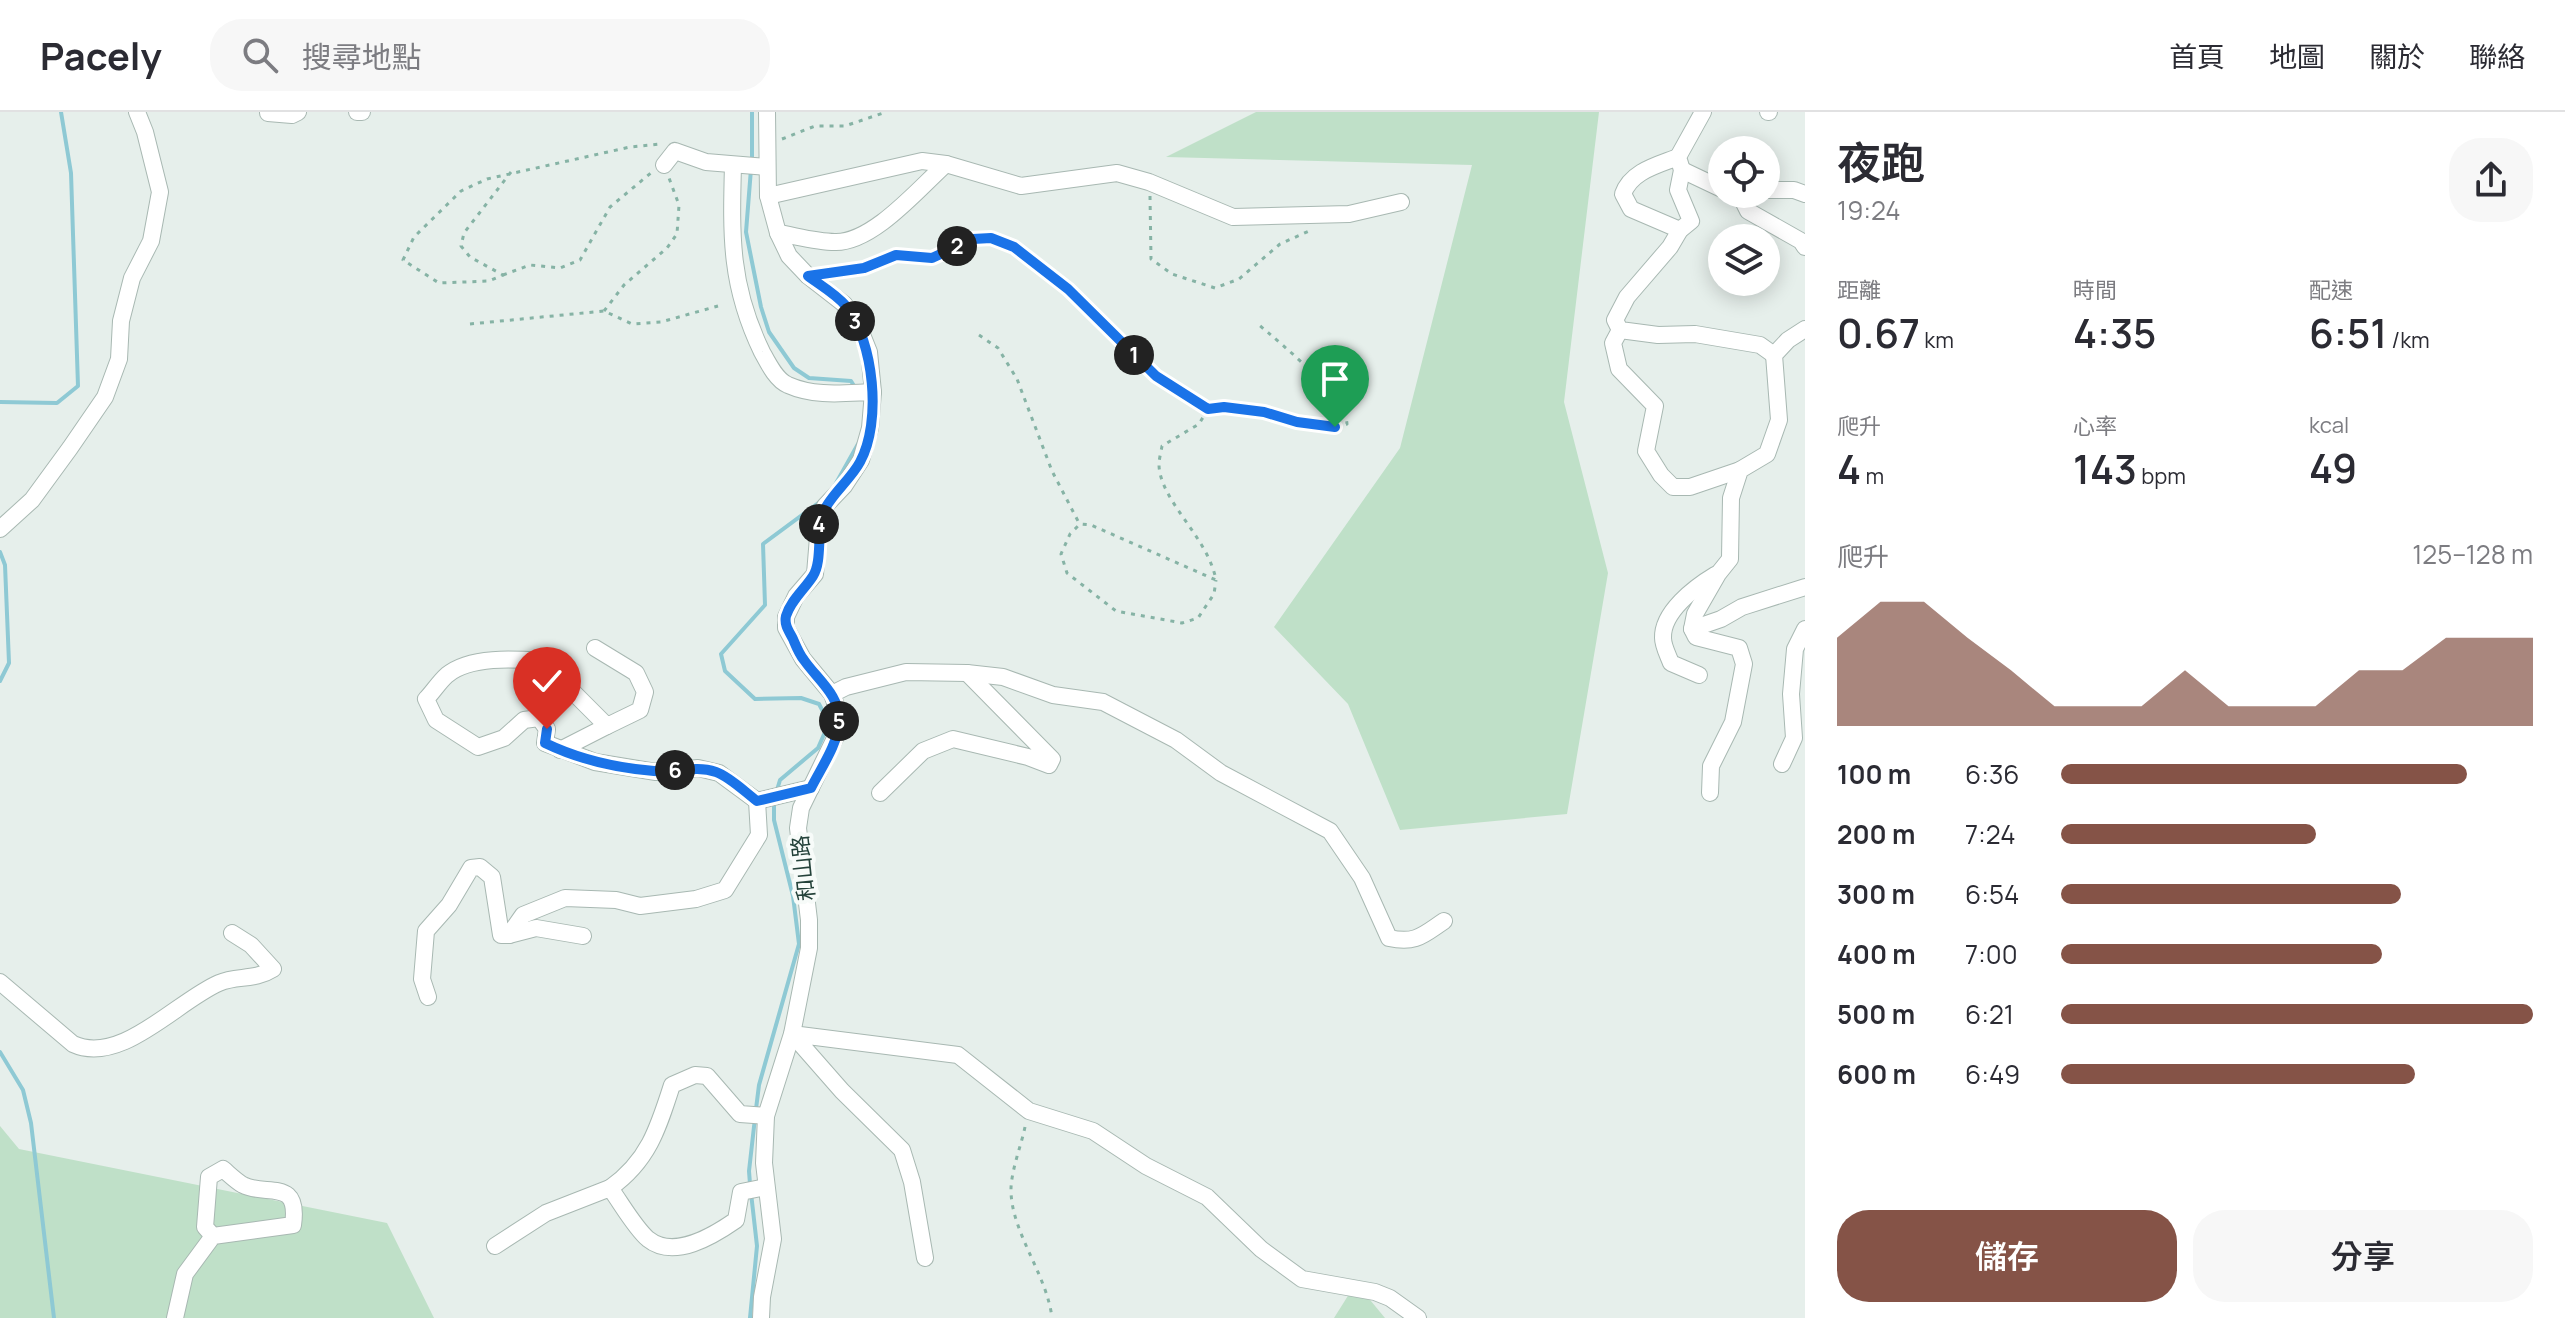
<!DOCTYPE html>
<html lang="zh-TW">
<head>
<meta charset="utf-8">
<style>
  body { margin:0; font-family:Manrope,"Noto Sans TC",sans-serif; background:#f7f7f7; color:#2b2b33; height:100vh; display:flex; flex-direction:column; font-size:30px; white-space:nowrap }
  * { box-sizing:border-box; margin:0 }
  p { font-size:26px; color:#7c7c81 }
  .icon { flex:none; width:44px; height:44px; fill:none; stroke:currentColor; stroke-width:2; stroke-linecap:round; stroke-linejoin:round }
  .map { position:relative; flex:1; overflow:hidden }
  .details { display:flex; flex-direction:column; background:#fff; width:760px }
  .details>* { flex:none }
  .fabs { position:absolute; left:1708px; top:24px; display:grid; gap:16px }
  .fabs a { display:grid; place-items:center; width:72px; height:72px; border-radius:50%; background:#fff; box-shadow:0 4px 20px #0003; font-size:40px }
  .pin { position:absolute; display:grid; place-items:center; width:68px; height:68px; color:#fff; margin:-82px -34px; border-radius:50% 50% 50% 0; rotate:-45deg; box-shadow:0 0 8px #0007 }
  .pin .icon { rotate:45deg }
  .km { position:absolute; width:40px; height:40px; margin:-20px; border-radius:50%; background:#222; color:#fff; font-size:22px; line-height:40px; text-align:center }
  .round { display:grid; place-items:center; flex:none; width:84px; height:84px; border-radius:32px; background:#f7f7f7 }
  .overview { display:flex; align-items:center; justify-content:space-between; height:136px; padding:0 32px }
  h1 { font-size:44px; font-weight:600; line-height:60px }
  .stats { display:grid; grid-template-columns:repeat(3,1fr); gap:12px; height:136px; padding:8px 32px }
  .stats div { display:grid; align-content:center }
  .stats b { font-size:40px; font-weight:600 }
  .stats small { font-size:22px; font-weight:400 }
  .stats p { font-size:22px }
  .chart { height:224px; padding:16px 32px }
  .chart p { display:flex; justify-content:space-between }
  .chart svg { width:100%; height:144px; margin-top:8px; fill:#855347; opacity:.7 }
  .primary-button { display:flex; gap:16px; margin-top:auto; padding:16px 32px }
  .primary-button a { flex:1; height:92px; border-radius:32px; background:#855347; color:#fff; font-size:32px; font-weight:600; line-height:92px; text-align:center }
  .primary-button a+a { background:#f7f7f7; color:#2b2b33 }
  ul { padding:0 32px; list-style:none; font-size:26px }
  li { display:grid; grid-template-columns:128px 96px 1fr; align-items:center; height:60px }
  li i { height:20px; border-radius:10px; background:#855347 }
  header { display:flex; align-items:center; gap:48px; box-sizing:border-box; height:112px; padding:0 40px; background:#fff; border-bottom:2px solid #e1e1e2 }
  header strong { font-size:38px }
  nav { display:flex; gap:44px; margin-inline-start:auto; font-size:28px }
  .search { width:560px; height:72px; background:#f7f7f7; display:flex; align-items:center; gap:20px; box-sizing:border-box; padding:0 28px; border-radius:32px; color:#7c7c81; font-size:30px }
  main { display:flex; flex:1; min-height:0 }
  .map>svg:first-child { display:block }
  .green { fill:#bfe0c8 }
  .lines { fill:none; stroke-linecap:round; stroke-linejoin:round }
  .stream { stroke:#8ec9d4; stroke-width:4 }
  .minor-casing { stroke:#a8b8b2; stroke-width:18 }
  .path { stroke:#86b3a5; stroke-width:3; stroke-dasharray:4 6; stroke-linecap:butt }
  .minor { stroke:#fff; stroke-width:16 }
  .route-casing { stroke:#fff; stroke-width:16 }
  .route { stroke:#1a73e8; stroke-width:10 }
  .labels { text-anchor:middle; stroke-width:8; stroke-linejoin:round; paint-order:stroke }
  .street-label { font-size:22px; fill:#24423a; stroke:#f7fbf9 }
</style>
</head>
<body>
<header>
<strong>Pacely</strong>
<div class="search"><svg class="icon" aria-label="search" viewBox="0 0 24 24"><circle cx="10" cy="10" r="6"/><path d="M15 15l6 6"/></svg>搜尋地點</div>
<nav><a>首頁</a><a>地圖</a><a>關於</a><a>聯絡</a></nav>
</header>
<main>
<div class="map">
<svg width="1805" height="1206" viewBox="0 0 1805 1206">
  <rect width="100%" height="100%" fill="#e6efeb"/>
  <g class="green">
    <path d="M 1256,0 L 1599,0 L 1564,290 L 1608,461 L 1567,702 L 1400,718 L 1348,592 L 1274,515 L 1400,336 L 1472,53 L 1166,45 Z"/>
    <path d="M 0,1014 L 19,1037 L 387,1111 L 434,1206 L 0,1206 Z"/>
    <path d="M 1356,1171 L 1385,1206 L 1334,1206 Z"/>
  </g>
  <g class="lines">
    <g class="stream">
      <path d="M 752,49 L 752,0"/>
      <path d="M 751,57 L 746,120 L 761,195 L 769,220 L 794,256 L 809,266 L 851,269 L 856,277"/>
      <path d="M 0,290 L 57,291 L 78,274 L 71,61 L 61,0"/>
      <path d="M 835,373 L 858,332"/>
      <path d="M 0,440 L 5,453 L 9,551 L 0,569"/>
      <path d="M 777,678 L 780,668 L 818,636 L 829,611 L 819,592 L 801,586 L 755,587 L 725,559 L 721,542 L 765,493 L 763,432 L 821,389"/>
      <path d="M 0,940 L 23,978 L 31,1011 L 54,1206"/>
      <path d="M 756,997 L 759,973 L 799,832 L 793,784 L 774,708 L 774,690"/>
      <path d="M 750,1072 L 749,1059 L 755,1006"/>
      <path d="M 750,1206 L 757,1134 L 751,1081"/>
    </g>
    <defs>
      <g id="minor">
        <path d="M 357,0 L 362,0"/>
        <path d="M 1703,0 L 1678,45 L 1682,58 L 1678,78 L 1691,109 L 1680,118 L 1670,135 L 1627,185 L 1615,208 L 1620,218 L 1658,223 L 1695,222 L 1760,233 L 1774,243"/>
        <path d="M 1768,0 L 1769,0"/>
        <path d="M 268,1 L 292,3 L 298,0"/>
        <path d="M 1678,45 C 1658,53 1631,59 1623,82 L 1631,97 L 1680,118"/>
        <path d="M 664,53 L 675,39 L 706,50 L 767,55"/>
        <path d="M 733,53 C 731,125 730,174 762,240 C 768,251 776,268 788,273 C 815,285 844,281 873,280"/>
        <path d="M 1682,58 L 1722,77"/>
        <path d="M 1766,78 L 1794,78 L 1805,82"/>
        <path d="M 768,84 L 922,49 L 946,52"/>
        <path d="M 1742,87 L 1748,99 L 1801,129 L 1805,135"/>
        <path d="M 778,121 C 796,124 816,130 835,130 C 873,131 919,76 946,52 L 1021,74 L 1117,61 L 1149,70 L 1233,105 L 1349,102 L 1401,90"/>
        <path d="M 1620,218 L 1613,231 L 1619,257 L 1655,294 L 1646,339 L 1661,363 L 1673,375 L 1690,375 L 1740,358"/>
        <path d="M 0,417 L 32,388 L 70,336 L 105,285 L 119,247 L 121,209 L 132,166 L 151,129 L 160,80 L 145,20 L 137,0"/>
        <path d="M 1692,517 L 1721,507 L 1742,495 L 1805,475"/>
        <path d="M 1699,563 L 1671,551 C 1668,543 1663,534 1663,526 C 1662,500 1695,475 1715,463"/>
        <path d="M 832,582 L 846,575 L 906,560 L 967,561 L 1003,565 L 1053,583 L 1103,590 L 1176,628 L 1221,661 L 1330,719 L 1362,766 L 1389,826 C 1416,832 1423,823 1444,809"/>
        <path d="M 560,638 L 607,614"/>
        <path d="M 1782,652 L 1794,626 L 1791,582 L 1795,537 L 1805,517"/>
        <path d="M 880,681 L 923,639 L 953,627 L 1028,645 L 1049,653 L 1052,647 L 967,561"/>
        <path d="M 1710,681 L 1711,654 L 1733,610 L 1744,552 L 1739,536 L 1696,525 L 1692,517 L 1695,502 L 1718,462 L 1730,447 L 1731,386 L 1740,358 L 1767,342 L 1779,308 L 1774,243 L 1788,228 L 1805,217"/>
        <path d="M 757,689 L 811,676"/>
        <path d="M 509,823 L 536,816 L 583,824"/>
        <path d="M 0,870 L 73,932 C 121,954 177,889 219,871 C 237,863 254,869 273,857 L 251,833 L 232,821"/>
        <path d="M 428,885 L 422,867 L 426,819 L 449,793 L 471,756 L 480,755 L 492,765 L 501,823 L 509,823 L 523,803 L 565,786 L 616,788 L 640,794 L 696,787 L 725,778 L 759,723 L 757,689 L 719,661 L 698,656 L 656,660 L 595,650 L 545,631 L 547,617 L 539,606 L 524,608 L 504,626 L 478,635 L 436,608 L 426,587 C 433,580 439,570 447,563 C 470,544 514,547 542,549 L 607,614 L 640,598 L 645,580 L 636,561 L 595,536"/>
        <path d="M 610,1076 C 648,1049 658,1017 672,973 L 695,963 L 707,964 L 740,1002 L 766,1004"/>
        <path d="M 495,1134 L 546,1101 L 610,1076 C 621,1091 635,1116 648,1127 C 674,1148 713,1124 736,1108 L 741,1080 L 766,1075"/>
        <path d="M 925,1146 L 912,1070 L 902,1038 L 842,979 L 792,922 L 958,943 L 1029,999 L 1093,1019 L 1146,1054 L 1207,1085 L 1261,1137 L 1302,1167 L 1375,1180 L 1390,1186 L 1418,1206"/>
        <path d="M 175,1206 L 185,1162 L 213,1124 L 293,1113 C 300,1065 266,1085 243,1073 C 236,1069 229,1062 223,1057 L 209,1065 L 205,1115 L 213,1124"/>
        <path d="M 761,1206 L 762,1185 L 773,1127 L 764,1051 L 766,1004 L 792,922 L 809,836 L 809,808 L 798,716 L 801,696 L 838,620 L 840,605 L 832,582 L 803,547 L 786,516 L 786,505 L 796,484 L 815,462 L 819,413 L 825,394 L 844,374 L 861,348 L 870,316 L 873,280 L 869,240 L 859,215 L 844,192 L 808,164 L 789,144 L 778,121 L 768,84 L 767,0"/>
      </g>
    </defs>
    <use href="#minor" class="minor-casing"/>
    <g class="path">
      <path d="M 782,27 L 815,14 L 845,14 L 886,0"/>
      <path d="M 511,60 L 464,121 L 461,134 L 470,145 L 503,163 L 489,169 L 439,171 L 403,148 L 414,125 L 461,79 L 487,67 L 630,35 L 660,32"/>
      <path d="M 1150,84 L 1151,147 L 1172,162 L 1215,176 L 1239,167 L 1280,132 L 1309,119"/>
      <path d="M 827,161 L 864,156 L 896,143 L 932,146 L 973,127 L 991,126 L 1014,135 L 1068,177 L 1156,264 L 1208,297 L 1199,312 L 1162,334 C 1161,340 1159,347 1159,353 C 1160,389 1208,425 1216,468 L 1091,413 L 1080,412 L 1070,422 L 1061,442 L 1067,461 L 1116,499 L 1182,511 L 1198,506 L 1214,482 L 1216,468"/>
      <path d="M 503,163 L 530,153 L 560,156 L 580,148 L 610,95 L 652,60"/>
      <path d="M 604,199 L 624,173 L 667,136 L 677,122 L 679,93 L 669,66"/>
      <path d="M 470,212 L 604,199 L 632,212 L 661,210 L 718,194"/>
      <path d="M 979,223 L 998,236 L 1017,267 L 1052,359 L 1079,411"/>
      <path d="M 1208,297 C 1227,295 1247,296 1266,300 C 1292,306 1320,319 1347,312 C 1345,283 1281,232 1258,212"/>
      <path d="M 1025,1015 C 1021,1034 1012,1056 1011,1076 C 1010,1119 1047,1162 1052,1206"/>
    </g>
    <use href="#minor" class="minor"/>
  </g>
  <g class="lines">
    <defs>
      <path id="route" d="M 547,617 L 545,631 C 578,647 617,656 654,659 C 675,661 695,653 716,660 C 730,665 745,680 757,689 L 811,676 C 821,656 838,632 839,610 C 841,584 817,567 804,548 C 799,542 796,534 793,527 C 789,519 784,513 786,504 C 791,488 804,478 813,464 C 823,448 816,418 824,399 C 830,384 851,367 860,350 C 882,310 874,230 846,194 C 836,182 820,173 808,164 L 864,156 L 896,143 L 932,146 L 973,127 L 991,126 L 1014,135 L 1068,177 L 1156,264 L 1208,297 L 1224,295 L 1264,300 L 1297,310 L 1335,315"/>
    </defs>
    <use href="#route" class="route-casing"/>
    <use href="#route" class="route"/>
  </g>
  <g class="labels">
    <g class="street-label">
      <text transform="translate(803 756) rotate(-96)" y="8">和山路</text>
    </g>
  </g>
</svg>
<div class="fabs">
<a><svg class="icon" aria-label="locate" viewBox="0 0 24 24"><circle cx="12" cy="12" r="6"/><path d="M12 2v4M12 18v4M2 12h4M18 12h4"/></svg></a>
<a><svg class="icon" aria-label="layers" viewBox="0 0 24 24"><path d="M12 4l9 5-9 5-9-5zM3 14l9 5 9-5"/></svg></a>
</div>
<div class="pin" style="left:1335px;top:315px;background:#1e9e55"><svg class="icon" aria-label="arrive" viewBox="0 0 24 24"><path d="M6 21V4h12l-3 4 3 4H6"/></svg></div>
<div class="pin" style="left:547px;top:617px;background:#d93025"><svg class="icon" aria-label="check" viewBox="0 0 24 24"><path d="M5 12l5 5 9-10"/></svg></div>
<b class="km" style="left:1134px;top:243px">1</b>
<b class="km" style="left:957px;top:134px">2</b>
<b class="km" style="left:855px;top:209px">3</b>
<b class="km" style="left:819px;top:412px">4</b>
<b class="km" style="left:839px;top:609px">5</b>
<b class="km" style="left:675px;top:658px">6</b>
</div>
<section class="details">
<div class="overview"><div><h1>夜跑</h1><p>19:24</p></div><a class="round"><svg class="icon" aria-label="share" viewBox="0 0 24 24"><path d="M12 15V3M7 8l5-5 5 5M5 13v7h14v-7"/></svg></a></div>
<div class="stats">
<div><p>距離</p><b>0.67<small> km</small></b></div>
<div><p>時間</p><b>4:35</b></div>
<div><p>配速</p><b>6:51<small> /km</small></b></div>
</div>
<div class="stats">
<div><p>爬升</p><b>4<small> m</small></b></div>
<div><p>心率</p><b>143<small> bpm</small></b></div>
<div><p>kcal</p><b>49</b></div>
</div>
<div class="chart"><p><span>爬升</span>125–128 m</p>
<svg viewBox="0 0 160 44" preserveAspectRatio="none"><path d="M0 44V17L10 6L20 6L30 17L40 27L50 38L60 38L70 38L80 27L90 38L100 38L110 38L120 27L130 27L140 17L150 17L160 17V44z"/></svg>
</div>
<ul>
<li><b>100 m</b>6:36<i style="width:86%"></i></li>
<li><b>200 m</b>7:24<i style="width:54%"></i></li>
<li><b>300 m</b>6:54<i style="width:72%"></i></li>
<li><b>400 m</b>7:00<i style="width:68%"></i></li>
<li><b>500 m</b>6:21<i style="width:100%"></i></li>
<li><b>600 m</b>6:49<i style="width:75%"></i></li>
</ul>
<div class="primary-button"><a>儲存</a><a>分享</a></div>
</section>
</main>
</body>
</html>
